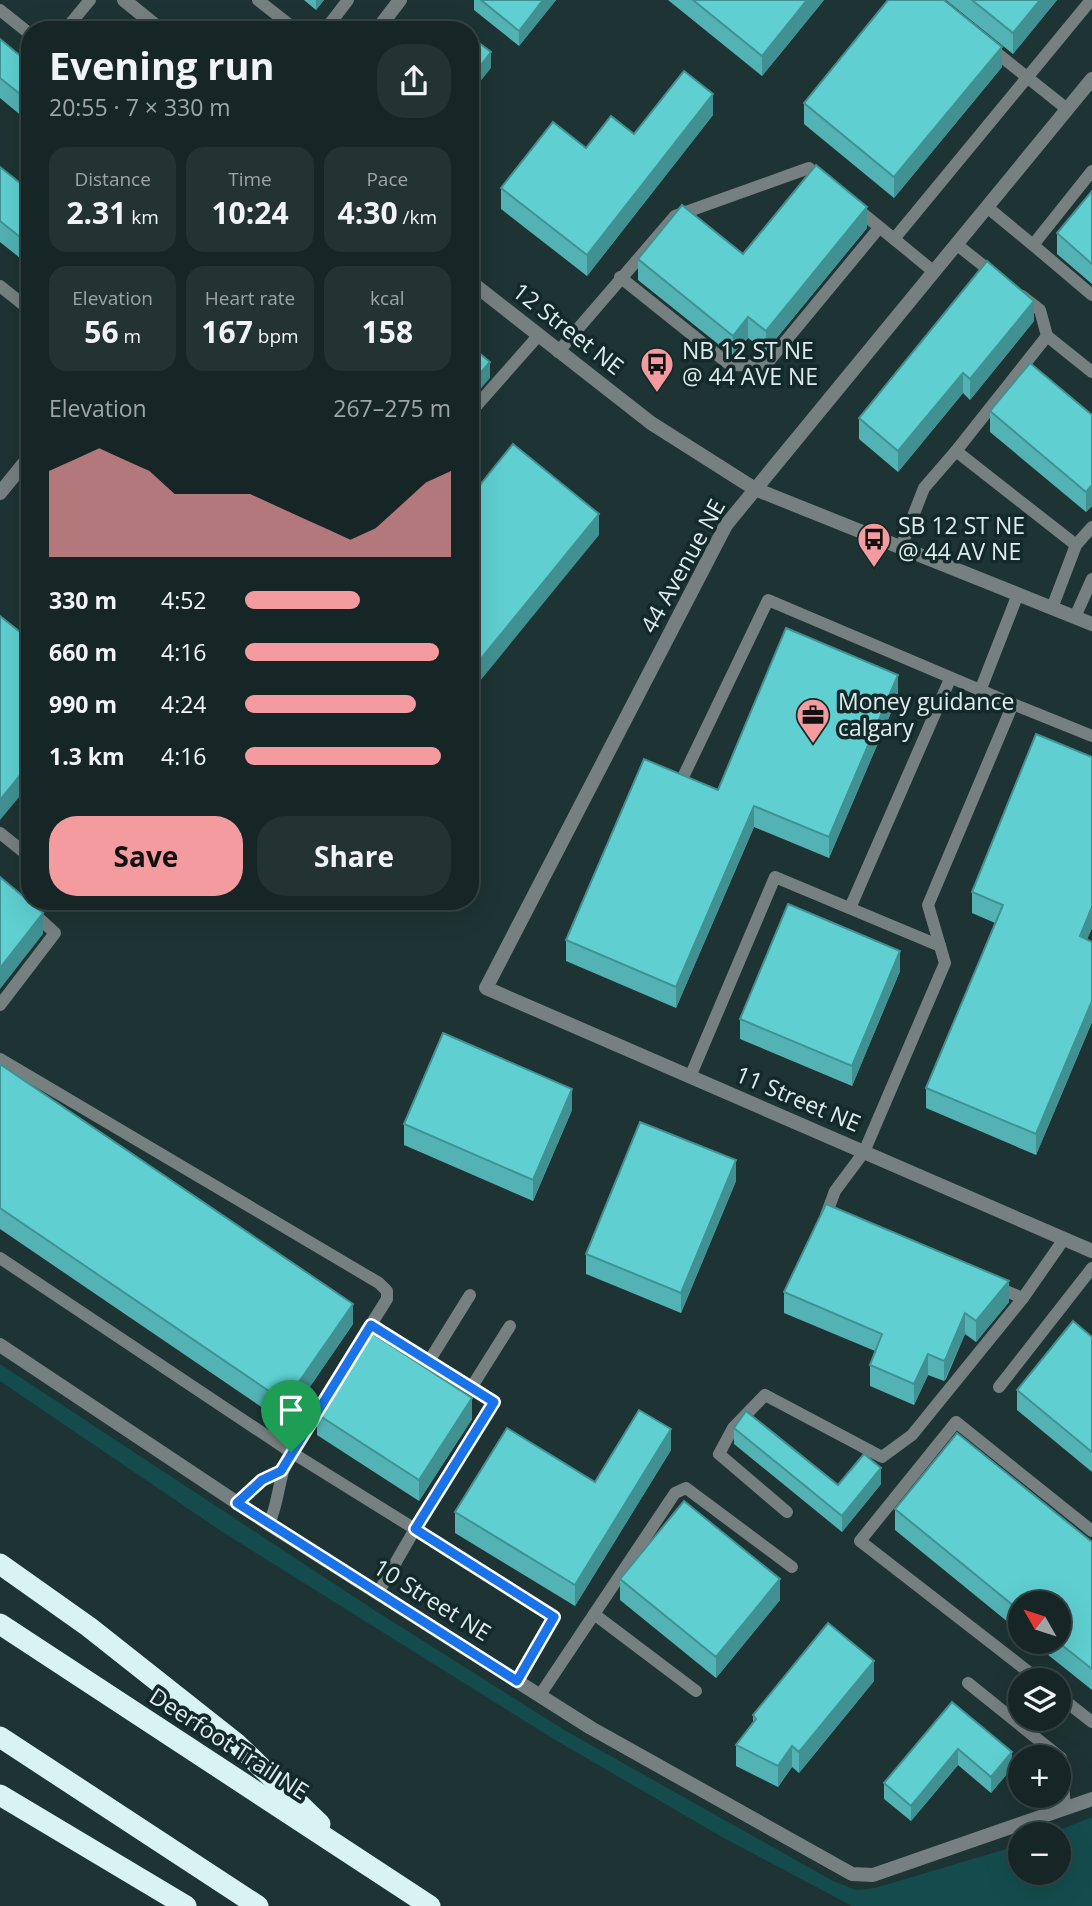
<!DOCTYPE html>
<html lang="en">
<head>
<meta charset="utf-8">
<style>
  body { margin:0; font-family:"Open Sans",sans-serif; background:#233232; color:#f1f3f6; height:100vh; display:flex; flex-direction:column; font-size:26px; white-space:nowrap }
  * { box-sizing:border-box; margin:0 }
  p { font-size:23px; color:#9ea5a7 }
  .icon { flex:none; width:38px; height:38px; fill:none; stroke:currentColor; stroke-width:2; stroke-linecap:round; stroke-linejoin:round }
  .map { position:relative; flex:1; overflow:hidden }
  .drawer { position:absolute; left:21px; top:21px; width:458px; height:889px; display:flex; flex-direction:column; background:#162626; border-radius:28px; box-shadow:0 7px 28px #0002,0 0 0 2px #354343 }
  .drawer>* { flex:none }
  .needle { width:46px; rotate:309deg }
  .tools { position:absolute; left:1008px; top:1591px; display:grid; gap:14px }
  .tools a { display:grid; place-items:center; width:63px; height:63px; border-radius:50%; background:#162626; box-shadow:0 7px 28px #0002,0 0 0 2px #354343; font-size:35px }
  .pin { position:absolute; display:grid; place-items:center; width:60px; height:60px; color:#fff; margin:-72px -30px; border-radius:50% 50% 50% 0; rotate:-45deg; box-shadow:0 0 7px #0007 }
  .pin .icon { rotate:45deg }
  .round { display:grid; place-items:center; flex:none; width:74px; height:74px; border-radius:28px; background:#233232 }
  .head { display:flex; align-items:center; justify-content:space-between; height:119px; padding:0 28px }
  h1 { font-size:38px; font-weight:700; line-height:52px }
  .metrics { display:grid; grid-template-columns:repeat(3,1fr); gap:10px; height:119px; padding:7px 28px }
  .metrics div { display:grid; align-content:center; border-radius:18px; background:#233232; text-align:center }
  .metrics b { font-size:30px; font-weight:700 }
  .metrics small { font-size:19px; font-weight:400 }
  .metrics p { font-size:19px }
  .chart { height:196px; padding:14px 28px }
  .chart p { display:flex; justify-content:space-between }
  .chart svg { width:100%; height:126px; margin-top:7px; fill:#f49b9f; opacity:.7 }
  .primary-button { display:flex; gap:14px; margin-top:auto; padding:14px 28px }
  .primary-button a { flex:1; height:80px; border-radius:28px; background:#f49b9f; color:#111; font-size:28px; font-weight:700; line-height:80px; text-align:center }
  .primary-button a+a { background:#233232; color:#f1f3f6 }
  ul { padding:0 28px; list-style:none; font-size:23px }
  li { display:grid; grid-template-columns:112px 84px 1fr; align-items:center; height:52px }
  li i { height:18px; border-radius:9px; background:#f49b9f }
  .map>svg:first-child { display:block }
  .green { fill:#144c4d }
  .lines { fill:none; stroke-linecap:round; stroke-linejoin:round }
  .service { stroke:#768080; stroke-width:12 }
  .minor { stroke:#768080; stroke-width:14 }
  .tertiary { stroke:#768080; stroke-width:14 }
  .motorway { stroke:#d9f3f3; stroke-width:21 }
  .wall { fill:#52b2b4 }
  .shaded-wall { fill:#429192 }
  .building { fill:#5fcfd1; stroke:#429192; stroke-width:2 }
  .route-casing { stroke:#fff; stroke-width:14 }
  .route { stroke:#1a73e8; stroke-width:9 }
  .labels { text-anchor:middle; stroke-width:7; stroke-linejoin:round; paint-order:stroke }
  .street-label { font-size:23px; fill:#dfecec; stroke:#142929 }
  .poi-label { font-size:23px; fill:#dfecec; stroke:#142929; text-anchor:start }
</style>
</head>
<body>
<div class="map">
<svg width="1092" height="1906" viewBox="0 0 1092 1906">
  <rect width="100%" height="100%" fill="#1e3333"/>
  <path class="green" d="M 0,1364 L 374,1610 L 566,1731 L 833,1881 L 856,1890 L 875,1888 L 1020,1845 L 1020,1872 L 1059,1872 L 1059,1834 L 1049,1834 L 1092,1817 L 1092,1906 L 852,1906 L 722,1837 L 552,1738 L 221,1531 L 0,1381 Z"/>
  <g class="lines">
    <g class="service">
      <path d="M 258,0 L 296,30"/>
      <path d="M 0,10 L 30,34"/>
      <path d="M 65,30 L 90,0"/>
      <path d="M 325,30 L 348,0"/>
      <path d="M 988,46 L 1067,109"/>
      <path d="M 987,207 L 1033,245 L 1092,171"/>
      <path d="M 856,208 L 894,239"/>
      <path d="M 956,244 L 994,274"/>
      <path d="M 1033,245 L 1092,295"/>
      <path d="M 933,271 L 894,239 L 1091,0"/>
      <path d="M 620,277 L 730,365 L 765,366 L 879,228"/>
      <path d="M 0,286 L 30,310"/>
      <path d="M 1022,296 L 1040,310 L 1047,336"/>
      <path d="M 558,352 L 675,216 L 809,168 L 823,180"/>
      <path d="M 471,412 L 538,336"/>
      <path d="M 956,451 L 1047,336 L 1092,372"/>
      <path d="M 1076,545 L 1092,527"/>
      <path d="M 901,547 L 924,488 L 956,451 L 1076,545 L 1052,608"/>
      <path d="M 1075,617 L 1092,579"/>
      <path d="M 980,691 L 1018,594"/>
      <path d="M 1013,704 L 1092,736"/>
      <path d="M 684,775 L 768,600 L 1013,704 L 928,905 L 945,963 L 864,1152 L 835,1191 L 826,1215 L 831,1217"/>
      <path d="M 0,833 L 30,857"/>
      <path d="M 850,908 L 950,679"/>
      <path d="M 0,1005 L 55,933 L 30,910"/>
      <path d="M 0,1059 L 379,1283 L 387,1291 L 387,1299 L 291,1452 L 0,1258"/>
      <path d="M 690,1077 L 775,877 L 940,946"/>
      <path d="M 996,1287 L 1023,1298 L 1064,1239"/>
      <path d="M 371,1325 L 493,1402 L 415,1529 L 554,1617 L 517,1681"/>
      <path d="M 429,1361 L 470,1295"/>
      <path d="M 999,1387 L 1092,1268"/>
      <path d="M 471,1388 L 510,1326"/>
      <path d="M 237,1503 L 262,1480 L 281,1471"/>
      <path d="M 787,1512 L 719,1454 L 733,1428 L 765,1395 L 882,1457 L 912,1435 L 1023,1298"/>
      <path d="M 269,1524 C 280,1499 278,1475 291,1452 L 415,1529 L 378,1593"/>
      <path d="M 594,1614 L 696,1691"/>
      <path d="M 1039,1680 L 860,1541 L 956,1422 L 1092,1531"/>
      <path d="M 968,1683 L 1061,1758 L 1065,1808"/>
      <path d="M 540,1695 L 675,1493 L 686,1488 L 792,1567"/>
      <path d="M 1059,1696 L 1092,1722"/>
    </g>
    <g class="minor">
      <path d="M 377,30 L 400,0"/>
      <path d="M 1092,79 L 726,525 L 486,988 L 1092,1251"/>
      <path d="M 0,493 L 30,456"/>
      <path d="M 0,1345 L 269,1524 L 591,1728 L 852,1874 L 873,1875 L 1092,1799"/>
    </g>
    <g class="tertiary">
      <path d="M 124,0 L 161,30"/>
      <path d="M 471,282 L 651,423 L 755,489 L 1092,624"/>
    </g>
    <g class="motorway">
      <path d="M 0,1564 L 89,1627 L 237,1744 L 320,1824"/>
      <path d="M 0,1624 L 430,1906"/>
      <path d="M 0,1737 L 258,1906"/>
      <path d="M 0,1795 L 186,1906"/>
    </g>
  </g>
  <g class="wall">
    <path d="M 304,0 L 324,0 L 316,10 Z"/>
    <path d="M 474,0 L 556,0 L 519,46 L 474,10 Z"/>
    <path d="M 668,0 L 824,0 L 762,76 Z"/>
    <path d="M 946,0 L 1057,0 L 1013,54 Z"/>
    <path d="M 0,39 L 30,64 L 30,123 L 0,98 Z"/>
    <path d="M 1002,67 L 894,198 L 804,124 L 804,103 Z"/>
    <path d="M 713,115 L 587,276 L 501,209 L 501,188 L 586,148 L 634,134 Z"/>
    <path d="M 0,167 L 30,191 L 30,266 L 0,242 Z"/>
    <path d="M 1092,191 L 1092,284 L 1057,254 L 1057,233 Z"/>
    <path d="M 867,228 L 766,351 L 748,338 L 733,356 L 638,280 L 638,259 L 743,254 Z"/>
    <path d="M 1034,321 L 970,400 L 963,393 L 898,472 L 859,439 L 859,418 Z"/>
    <path d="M 990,411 L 1092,415 L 1092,506 L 1086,512 L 990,432 Z"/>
    <path d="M 898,696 L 829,858 L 754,827 L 676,1008 L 566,961 L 566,940 L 718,790 Z"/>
    <path d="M 1092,757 L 1092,928 L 1087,939 L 1092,942 L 1092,1022 L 1036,1155 L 926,1108 L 926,1088 L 995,923 L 972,913 L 972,892 Z"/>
    <path d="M 370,901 L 392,901 L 383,912 Z"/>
    <path d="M 900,971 L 852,1086 L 740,1039 L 740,1019 Z"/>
    <path d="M 0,1064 L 353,1324 L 285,1423 L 0,1229 Z"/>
    <path d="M 572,1110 L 533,1201 L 404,1145 L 404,1124 Z"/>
    <path d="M 736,1181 L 681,1313 L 586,1274 L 586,1254 Z"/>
    <path d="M 784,1292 L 1009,1302 L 976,1342 L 965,1334 L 946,1379 L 944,1381 L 928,1375 L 914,1405 L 870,1386 L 870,1365 L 875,1351 L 784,1313 Z"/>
    <path d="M 1092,1337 L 1092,1472 L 1017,1410 L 1017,1390 Z"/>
    <path d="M 317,1414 L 472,1419 L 419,1501 L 317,1435 Z"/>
    <path d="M 734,1428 L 838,1485 L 881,1484 L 842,1532 L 734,1444 Z"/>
    <path d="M 671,1450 L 575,1606 L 455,1533 L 455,1512 L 595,1482 Z"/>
    <path d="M 895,1509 L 1092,1542 L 1092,1690 L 1032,1642 L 1059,1642 L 1020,1603 L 1020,1632 L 895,1530 Z"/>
    <path d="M 620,1579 L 780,1600 L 716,1678 L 620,1600 Z"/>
    <path d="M 874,1681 L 799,1773 L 792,1767 L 778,1787 L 736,1766 L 736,1745 L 753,1722 L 753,1715 Z"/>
    <path d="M 952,1702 L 1012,1768 L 991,1793 L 958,1765 L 911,1821 L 884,1799 L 884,1783 Z"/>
  </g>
  <g class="shaded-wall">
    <path d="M 316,0 L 324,0 L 316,10 Z"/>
    <path d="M 543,0 L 556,0 L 519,46 L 519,31 Z"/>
    <path d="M 807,0 L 824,0 L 762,76 L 762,56 Z"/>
    <path d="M 1040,0 L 1057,0 L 1013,54 L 1013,33 Z"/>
    <path d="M 1002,47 L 1002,67 L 894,198 L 894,177 Z"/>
    <path d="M 491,52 L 491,68 L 471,93 L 471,78 Z"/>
    <path d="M 713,94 L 713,115 L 587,276 L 587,255 Z"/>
    <path d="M 867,207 L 867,228 L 766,351 L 766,331 Z"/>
    <path d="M 1034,301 L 1034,321 L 970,400 L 970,379 Z"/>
    <path d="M 748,317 L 748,338 L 733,356 L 733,336 Z"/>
    <path d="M 490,362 L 490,378 L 471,400 L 471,384 Z"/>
    <path d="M 963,373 L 963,393 L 898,472 L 898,451 Z"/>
    <path d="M 1092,485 L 1092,506 L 1086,512 L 1086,492 Z"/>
    <path d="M 599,514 L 599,535 L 471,692 L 471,671 Z"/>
    <path d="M 898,675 L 898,696 L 829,858 L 829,837 Z"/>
    <path d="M 30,763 L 30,784 L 0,820 L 0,800 Z"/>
    <path d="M 754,806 L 754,827 L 676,1008 L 676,987 Z"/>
    <path d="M 383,901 L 392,901 L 383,912 Z"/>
    <path d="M 1092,907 L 1092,928 L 1080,957 L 1080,936 Z"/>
    <path d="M 43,913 L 43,934 L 0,989 L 0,968 Z"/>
    <path d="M 900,951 L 900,971 L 852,1086 L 852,1066 Z"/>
    <path d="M 1092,1001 L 1092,1022 L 1036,1155 L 1036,1134 Z"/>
    <path d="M 572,1089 L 572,1110 L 533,1201 L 533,1180 Z"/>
    <path d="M 736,1160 L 736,1181 L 681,1313 L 681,1293 Z"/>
    <path d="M 1009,1281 L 1009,1302 L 976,1342 L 976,1321 Z"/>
    <path d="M 353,1304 L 353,1324 L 285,1423 L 285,1402 Z"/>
    <path d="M 965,1313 L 965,1334 L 944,1381 L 944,1361 Z"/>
    <path d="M 928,1354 L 928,1375 L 914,1405 L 914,1384 Z"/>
    <path d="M 472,1398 L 472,1419 L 419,1501 L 419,1480 Z"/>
    <path d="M 671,1429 L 671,1450 L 575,1606 L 575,1585 Z"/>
    <path d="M 881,1468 L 881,1484 L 842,1532 L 842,1516 Z"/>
    <path d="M 780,1579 L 780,1600 L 716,1678 L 716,1657 Z"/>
    <path d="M 874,1661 L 874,1681 L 799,1773 L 799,1752 Z"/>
    <path d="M 792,1746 L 792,1767 L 778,1787 L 778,1766 Z"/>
    <path d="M 958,1749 L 958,1765 L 911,1821 L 911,1806 Z"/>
    <path d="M 1012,1752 L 1012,1768 L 991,1793 L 991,1777 Z"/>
  </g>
  <g class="building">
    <path d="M 481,0 L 543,0 L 519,31 Z"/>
    <path d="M 693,0 L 807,0 L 762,56 Z"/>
    <path d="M 888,0 L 944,0 L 1002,47 L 894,177 L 804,103 Z"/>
    <path d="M 972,0 L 1040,0 L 1013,33 Z"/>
    <path d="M 72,21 L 83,30 L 65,30 Z"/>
    <path d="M 451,21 L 462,30 L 445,30 Z"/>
    <path d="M 471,37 L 491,52 L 471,78 Z"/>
    <path d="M 0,39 L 30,64 L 30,102 L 0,78 Z"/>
    <path d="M 684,71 L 713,94 L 587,255 L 501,188 L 553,122 L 586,148 L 611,116 L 634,134 Z"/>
    <path d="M 816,165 L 867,207 L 766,331 L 748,317 L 733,336 L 638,259 L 682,205 L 743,254 Z"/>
    <path d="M 0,167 L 30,191 L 30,245 L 0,221 Z"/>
    <path d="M 1092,191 L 1092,264 L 1057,233 Z"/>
    <path d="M 987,261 L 1034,301 L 970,379 L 963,373 L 898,451 L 859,418 Z"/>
    <path d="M 471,346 L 490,362 L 471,384 Z"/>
    <path d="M 1030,363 L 1092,415 L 1092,485 L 1086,492 L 990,411 Z"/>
    <path d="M 513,444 L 599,514 L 471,671 L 471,496 Z"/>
    <path d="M 0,616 L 30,640 L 30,763 L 0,800 Z"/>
    <path d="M 786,628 L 898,675 L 829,837 L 754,806 L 676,987 L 566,940 L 644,759 L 718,790 Z"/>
    <path d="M 1036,734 L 1092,757 L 1092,907 L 1080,936 L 1092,942 L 1092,1001 L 1036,1134 L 926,1088 L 1003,905 L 972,892 Z"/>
    <path d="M 0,877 L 43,913 L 0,968 Z"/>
    <path d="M 788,904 L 900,951 L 852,1066 L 740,1019 Z"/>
    <path d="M 443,1033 L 572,1089 L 533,1180 L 404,1124 Z"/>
    <path d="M 0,1064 L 353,1304 L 285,1402 L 0,1208 Z"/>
    <path d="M 640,1122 L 736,1160 L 681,1293 L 586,1254 Z"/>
    <path d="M 826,1204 L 1009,1281 L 976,1321 L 965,1313 L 946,1358 L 944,1361 L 928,1354 L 914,1384 L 870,1365 L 882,1334 L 784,1292 Z"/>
    <path d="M 1073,1321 L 1092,1337 L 1092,1452 L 1017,1390 Z"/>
    <path d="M 370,1332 L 472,1398 L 419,1480 L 317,1414 Z"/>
    <path d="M 639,1410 L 671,1429 L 575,1585 L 455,1512 L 507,1428 L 595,1482 Z"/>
    <path d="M 746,1411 L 838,1485 L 864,1454 L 881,1468 L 842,1516 L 734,1428 Z"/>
    <path d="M 957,1433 L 1092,1542 L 1092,1669 L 1058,1642 L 1059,1642 L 1059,1603 L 1020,1603 L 1020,1611 L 895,1509 Z"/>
    <path d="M 684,1501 L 780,1579 L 716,1657 L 620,1579 Z"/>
    <path d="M 828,1623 L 874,1661 L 799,1752 L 792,1746 L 778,1766 L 736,1745 L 756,1719 L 753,1715 Z"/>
    <path d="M 952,1702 L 1012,1752 L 991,1777 L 958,1749 L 911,1806 L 884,1783 Z"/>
  </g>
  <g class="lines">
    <defs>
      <path id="route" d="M 371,1325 L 494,1402 L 415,1529 L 554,1617 L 517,1681 L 237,1503 L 262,1480 L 281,1471 Z"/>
    </defs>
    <use href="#route" class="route-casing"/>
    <use href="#route" class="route"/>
  </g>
  <defs>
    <symbol id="bus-pin" viewBox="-11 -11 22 30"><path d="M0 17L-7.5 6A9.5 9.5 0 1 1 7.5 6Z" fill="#f49b9f" stroke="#142929"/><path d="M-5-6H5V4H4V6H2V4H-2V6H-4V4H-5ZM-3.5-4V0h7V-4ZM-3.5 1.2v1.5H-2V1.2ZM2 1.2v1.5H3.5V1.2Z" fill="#111"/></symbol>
    <symbol id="office-pin" viewBox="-11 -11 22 30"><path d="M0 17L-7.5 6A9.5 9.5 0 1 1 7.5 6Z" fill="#f49b9f" stroke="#142929"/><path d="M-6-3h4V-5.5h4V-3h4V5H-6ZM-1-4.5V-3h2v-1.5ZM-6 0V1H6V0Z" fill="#111"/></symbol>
  </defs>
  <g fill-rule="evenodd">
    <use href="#bus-pin" x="638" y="345" width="38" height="52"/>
    <use href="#bus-pin" x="855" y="520" width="38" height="52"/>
    <use href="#office-pin" x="794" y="696" width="38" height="52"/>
  </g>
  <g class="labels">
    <g class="street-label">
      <text transform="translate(568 329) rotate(38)" y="8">12 Street NE</text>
      <text transform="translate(683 566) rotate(-61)" y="8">44 Avenue NE</text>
      <text transform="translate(798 1099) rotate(23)" y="8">11 Street NE</text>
      <text transform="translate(432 1600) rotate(32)" y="8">10 Street NE</text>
      <text transform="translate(229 1744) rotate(33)" y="8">Deerfoot Trail NE</text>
    </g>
    <g class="poi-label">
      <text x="682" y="359">NB 12 ST NE<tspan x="682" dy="26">@ 44 AVE NE</tspan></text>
      <text x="898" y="534">SB 12 ST NE<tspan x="898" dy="26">@ 44 AV NE</tspan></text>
      <text x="838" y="710">Money guidance<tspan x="838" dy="26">calgary</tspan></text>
    </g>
  </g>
</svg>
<div class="tools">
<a><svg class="needle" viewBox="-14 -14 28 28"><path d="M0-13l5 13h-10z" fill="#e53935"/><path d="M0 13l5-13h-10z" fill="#9ea5a7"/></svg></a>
<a><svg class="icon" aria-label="layers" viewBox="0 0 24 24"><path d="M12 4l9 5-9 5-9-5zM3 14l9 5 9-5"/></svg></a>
<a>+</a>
<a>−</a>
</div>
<div class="pin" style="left:291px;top:1452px;background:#1e9e55"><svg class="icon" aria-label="arrive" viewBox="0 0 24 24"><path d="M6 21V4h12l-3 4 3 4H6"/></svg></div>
<section class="drawer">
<div class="head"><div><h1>Evening run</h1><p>20:55 · 7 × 330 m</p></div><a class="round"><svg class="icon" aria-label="share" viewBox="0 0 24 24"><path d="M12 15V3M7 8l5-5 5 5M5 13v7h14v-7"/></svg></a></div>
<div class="metrics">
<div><p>Distance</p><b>2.31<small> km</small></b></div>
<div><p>Time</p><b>10:24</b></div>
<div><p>Pace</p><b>4:30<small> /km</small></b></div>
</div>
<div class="metrics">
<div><p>Elevation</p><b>56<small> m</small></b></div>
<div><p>Heart rate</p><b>167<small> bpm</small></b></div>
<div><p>kcal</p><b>158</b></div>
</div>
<div class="chart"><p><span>Elevation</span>267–275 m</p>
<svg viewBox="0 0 160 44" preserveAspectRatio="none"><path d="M0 44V14L10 10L20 6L30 10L40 14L50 22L60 22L70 22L80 22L90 26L100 30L110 34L120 38L130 34L140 26L150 18L160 14V44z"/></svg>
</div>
<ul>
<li><b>330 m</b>4:52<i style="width:56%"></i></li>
<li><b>660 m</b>4:16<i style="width:94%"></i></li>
<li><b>990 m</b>4:24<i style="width:83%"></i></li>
<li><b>1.3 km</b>4:16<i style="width:95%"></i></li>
</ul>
<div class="primary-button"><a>Save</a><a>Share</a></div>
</section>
</div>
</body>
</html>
